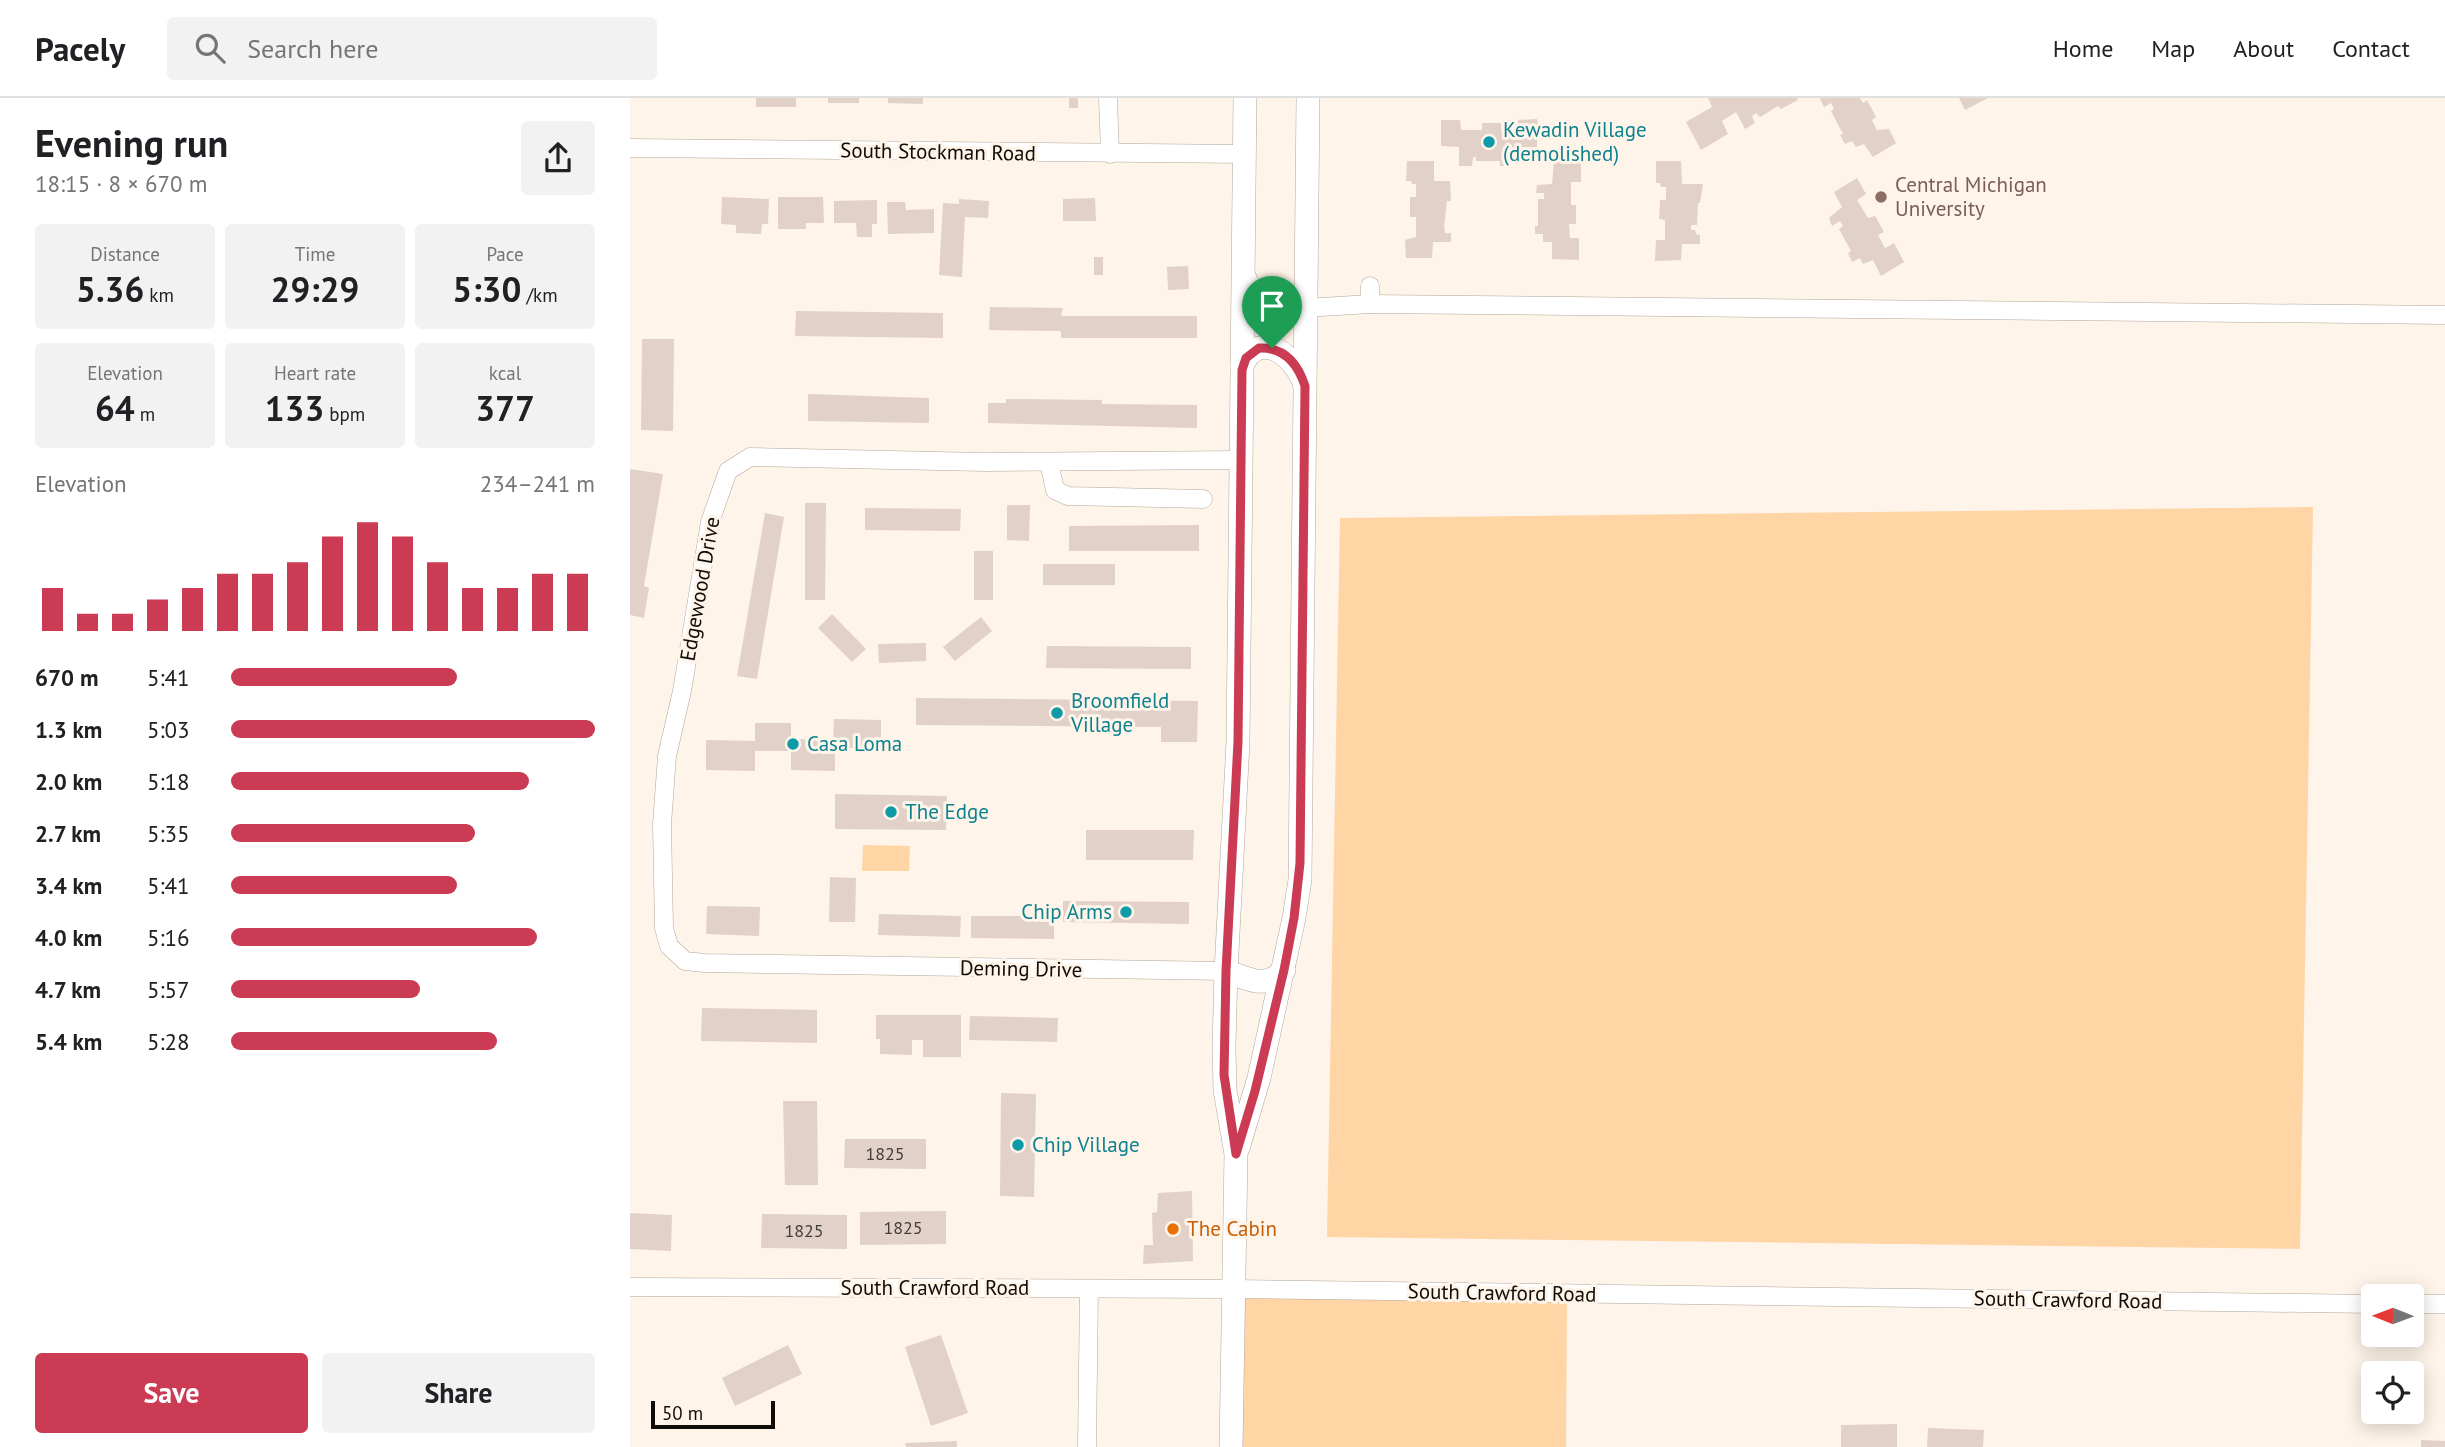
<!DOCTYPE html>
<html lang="en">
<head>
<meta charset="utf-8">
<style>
  body { margin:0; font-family:"PT Sans",sans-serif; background:#f2f2f2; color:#202124; height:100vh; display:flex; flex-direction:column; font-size:26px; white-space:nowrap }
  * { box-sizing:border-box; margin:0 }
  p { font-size:23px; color:#757577 }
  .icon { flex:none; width:38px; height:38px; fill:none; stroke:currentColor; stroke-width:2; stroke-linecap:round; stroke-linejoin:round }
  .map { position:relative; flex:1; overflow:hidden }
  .side { display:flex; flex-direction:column; background:#fff; width:630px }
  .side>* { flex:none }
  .needle { width:46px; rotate:271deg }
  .tools { position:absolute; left:1731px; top:1186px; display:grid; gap:14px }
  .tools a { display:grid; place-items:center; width:63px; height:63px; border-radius:7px; background:#fff; box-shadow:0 4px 18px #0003; font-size:35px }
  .scale { position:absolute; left:21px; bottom:18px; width:124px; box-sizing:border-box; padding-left:7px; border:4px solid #100c08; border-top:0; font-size:19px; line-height:24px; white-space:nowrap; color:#100c08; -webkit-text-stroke:5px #fef4e9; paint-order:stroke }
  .pin { position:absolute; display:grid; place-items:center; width:60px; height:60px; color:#fff; margin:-72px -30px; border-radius:50% 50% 50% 0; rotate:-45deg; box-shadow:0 0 7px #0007 }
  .pin .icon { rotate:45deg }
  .round { display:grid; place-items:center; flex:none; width:74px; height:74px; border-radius:7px; background:#f2f2f2 }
  .head { display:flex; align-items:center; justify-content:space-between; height:119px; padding:0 35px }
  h1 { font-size:38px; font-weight:600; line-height:52px }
  .stats { display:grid; grid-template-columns:repeat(3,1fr); gap:10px; height:119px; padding:7px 35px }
  .stats div { display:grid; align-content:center; border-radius:7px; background:#f2f2f2; text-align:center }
  .stats b { font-size:35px; font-weight:600 }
  .stats small { font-size:19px; font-weight:400 }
  .stats p { font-size:19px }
  .chart { height:196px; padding:14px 35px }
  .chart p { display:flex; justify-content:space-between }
  .chart svg { width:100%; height:126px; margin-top:7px; stroke:#cb3b54; stroke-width:6 }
  .cta { display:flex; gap:14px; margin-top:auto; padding:14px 35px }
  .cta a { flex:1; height:80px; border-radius:7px; background:#cb3b54; color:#fff; font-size:28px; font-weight:600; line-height:80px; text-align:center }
  .cta a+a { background:#f2f2f2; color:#202124 }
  ul { padding:0 35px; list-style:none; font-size:23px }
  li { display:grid; grid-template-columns:112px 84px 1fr; align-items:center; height:52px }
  li i { height:18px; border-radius:9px; background:#cb3b54 }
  header { display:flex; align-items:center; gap:42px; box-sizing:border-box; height:98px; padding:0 35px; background:#fff; border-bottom:2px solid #e0e0e0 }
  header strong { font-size:33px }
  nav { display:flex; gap:38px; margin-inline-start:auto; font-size:24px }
  .search { width:490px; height:63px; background:#f2f2f2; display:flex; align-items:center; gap:18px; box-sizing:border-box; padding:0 24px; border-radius:7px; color:#757577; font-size:26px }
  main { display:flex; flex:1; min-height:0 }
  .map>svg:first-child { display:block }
  .green { fill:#ffd5a6 }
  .building { fill:#e2d1c9 }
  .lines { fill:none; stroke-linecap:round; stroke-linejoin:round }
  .minor-casing { stroke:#b2a69a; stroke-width:19 }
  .major-casing { stroke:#b2a69a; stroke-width:24 }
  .minor { stroke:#fff; stroke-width:18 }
  .major { stroke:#fff; stroke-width:23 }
  .route-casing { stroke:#fff; stroke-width:14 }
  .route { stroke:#cb3b54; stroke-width:9 }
  .culture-dot { fill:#0f9aa8; stroke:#fef4e9; stroke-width:2.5 }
  .education-dot { fill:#8d6e63; stroke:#fef4e9; stroke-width:2.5 }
  .food-dot { fill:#e8710a; stroke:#fef4e9; stroke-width:2.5 }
  .labels { text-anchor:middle; stroke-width:6; stroke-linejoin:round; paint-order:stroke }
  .number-label { font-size:18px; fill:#443d38 }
  .culture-label { font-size:21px; fill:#0d838f; stroke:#fef4e9; text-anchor:start }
  .street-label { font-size:21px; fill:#100c08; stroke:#fef4e9 }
  .education-label { font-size:21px; fill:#785e54; stroke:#fef4e9; text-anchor:start }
  .food-label { font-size:21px; fill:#c56008; stroke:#fef4e9; text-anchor:start }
</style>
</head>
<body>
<header>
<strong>Pacely</strong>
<div class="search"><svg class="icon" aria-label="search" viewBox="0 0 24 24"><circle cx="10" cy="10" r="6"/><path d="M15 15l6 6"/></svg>Search here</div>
<nav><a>Home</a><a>Map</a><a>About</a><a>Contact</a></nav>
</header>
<main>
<section class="side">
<div class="head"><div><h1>Evening run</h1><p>18:15 · 8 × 670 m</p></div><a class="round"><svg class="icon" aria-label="share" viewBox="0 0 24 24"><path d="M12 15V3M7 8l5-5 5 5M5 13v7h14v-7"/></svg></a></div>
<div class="stats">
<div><p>Distance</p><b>5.36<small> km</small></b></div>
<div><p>Time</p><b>29:29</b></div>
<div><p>Pace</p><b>5:30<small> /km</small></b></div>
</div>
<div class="stats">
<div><p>Elevation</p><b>64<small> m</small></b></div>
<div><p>Heart rate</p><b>133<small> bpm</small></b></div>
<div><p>kcal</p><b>377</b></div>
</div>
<div class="chart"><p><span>Elevation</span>234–241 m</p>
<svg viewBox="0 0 160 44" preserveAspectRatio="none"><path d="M5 44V29M15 44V38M25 44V38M35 44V33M45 44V29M55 44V24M65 44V24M75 44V20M85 44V11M95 44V6M105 44V11M115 44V20M125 44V29M135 44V29M145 44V24M155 44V24"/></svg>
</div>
<ul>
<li><b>670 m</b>5:41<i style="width:62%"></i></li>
<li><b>1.3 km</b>5:03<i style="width:100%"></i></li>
<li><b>2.0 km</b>5:18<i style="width:82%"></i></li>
<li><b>2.7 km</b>5:35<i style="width:67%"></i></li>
<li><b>3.4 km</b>5:41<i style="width:62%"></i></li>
<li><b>4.0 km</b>5:16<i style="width:84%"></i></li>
<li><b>4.7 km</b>5:57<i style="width:52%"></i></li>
<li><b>5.4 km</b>5:28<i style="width:73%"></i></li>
</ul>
<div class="cta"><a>Save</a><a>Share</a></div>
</section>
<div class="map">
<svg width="1815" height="1349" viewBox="0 0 1815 1349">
  <rect width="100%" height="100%" fill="#fef4e9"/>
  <g class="green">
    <path d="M 1683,409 L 1670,1151 L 697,1139 L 710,420 Z"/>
    <path d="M 233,747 L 280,748 L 279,773 L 232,773 Z"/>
    <path d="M 608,1189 L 937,1196 L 936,1349 L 606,1349 Z"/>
  </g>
  <g class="building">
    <rect x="126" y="0" width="40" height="9"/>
    <rect x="198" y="0" width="31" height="5"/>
    <path d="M 258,0 L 293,0 L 293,6 L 258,5 Z"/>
    <rect x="439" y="0" width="9" height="10"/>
    <path d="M 1078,0 L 1167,0 L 1168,2 L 1151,11 L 1148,8 L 1130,19 L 1126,15 L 1122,18 L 1125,25 L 1115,31 L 1106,14 L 1092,23 L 1098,36 L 1071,52 L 1056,24 L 1082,9 Z"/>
    <path d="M 1192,0 L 1230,0 L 1233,5 L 1237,2 L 1246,19 L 1242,22 L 1247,32 L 1259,31 L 1266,45 L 1243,59 L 1234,46 L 1226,49 L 1222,43 L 1215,46 L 1210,37 L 1213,36 L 1201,13 L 1204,11 L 1201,5 L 1194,9 L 1190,1 Z"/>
    <path d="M 1329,0 L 1358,0 L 1335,12 Z"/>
    <path d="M 907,21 L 908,27 L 918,27 L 918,39 L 907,39 L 907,49 L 890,49 L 890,59 L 881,60 L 880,68 L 870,68 L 870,63 L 846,63 L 846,59 L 843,59 L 842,68 L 829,68 L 829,49 L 811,48 L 811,22 L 830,22 L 831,32 L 852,32 L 852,25 L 871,25 L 871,32 L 888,32 L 888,22 Z"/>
    <path d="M 777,63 L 804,63 L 804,83 L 820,83 L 821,103 L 817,103 L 814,129 L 815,135 L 821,135 L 821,144 L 803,144 L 802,160 L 776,160 L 775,142 L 786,139 L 786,119 L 780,119 L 780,99 L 786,99 L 786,86 L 782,86 L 781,83 L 776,83 Z"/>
    <path d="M 1026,63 L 1051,63 L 1052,86 L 1073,86 L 1070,105 L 1068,105 L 1067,127 L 1061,127 L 1061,132 L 1065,132 L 1066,136 L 1070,137 L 1070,146 L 1052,146 L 1051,162 L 1025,163 L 1026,142 L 1035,142 L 1035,122 L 1029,121 L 1030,102 L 1036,102 L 1036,89 L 1031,89 L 1030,85 L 1026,85 Z"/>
    <path d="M 924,64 L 951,64 L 951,84 L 941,84 L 941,107 L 946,107 L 946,126 L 939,126 L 940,140 L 949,140 L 949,162 L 922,161 L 922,144 L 913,144 L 913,136 L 905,136 L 905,128 L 908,128 L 908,101 L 914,101 L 914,95 L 906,95 L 907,87 L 922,86 Z"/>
    <path d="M 1227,80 L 1236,96 L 1227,102 L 1238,120 L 1245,118 L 1254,134 L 1248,137 L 1255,150 L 1264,145 L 1274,164 L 1251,178 L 1243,162 L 1233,166 L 1230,160 L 1222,164 L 1218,155 L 1221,153 L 1209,131 L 1213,128 L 1210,123 L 1202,128 L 1199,120 L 1212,109 L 1204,94 Z"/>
    <path d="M 92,99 L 139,101 L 138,126 L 132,126 L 131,136 L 106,135 L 106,127 L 91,126 Z"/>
    <path d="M 148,99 L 193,99 L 194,125 L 176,125 L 176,131 L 148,131 Z"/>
    <path d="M 465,100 L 466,123 L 433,123 L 433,101 Z"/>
    <path d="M 329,101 L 359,103 L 358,120 L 335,119 L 332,179 L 309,177 L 313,105 L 329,106 Z"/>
    <path d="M 247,102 L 247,126 L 242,126 L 242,139 L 227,139 L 226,125 L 204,125 L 204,103 Z"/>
    <path d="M 257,104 L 275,104 L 276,112 L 304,111 L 304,135 L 258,136 Z"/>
    <rect x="464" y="159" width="9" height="18"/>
    <path d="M 558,168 L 559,191 L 538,192 L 537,169 Z"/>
    <path d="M 360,209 L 433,210 L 431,218 L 567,218 L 567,240 L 431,240 L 431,233 L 359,232 Z"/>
    <path d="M 166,213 L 313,215 L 313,240 L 165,238 Z"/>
    <path d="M 12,241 L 44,241 L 43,333 L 11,332 Z"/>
    <path d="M 178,296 L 299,300 L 299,325 L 178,323 Z"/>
    <path d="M 376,301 L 472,302 L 472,306 L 567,307 L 567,330 L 358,325 L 358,305 L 376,305 Z"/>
    <path d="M 0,371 L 33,376 L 14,488 L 19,490 L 14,520 L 0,517 Z"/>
    <path d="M 175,405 L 196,405 L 195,502 L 175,502 Z"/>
    <path d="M 377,407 L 400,407 L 399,443 L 377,442 Z"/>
    <path d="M 235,410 L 331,411 L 330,433 L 235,432 Z"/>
    <path d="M 135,415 L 154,419 L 127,581 L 107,578 Z"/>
    <path d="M 569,427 L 569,453 L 439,453 L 439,428 Z"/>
    <rect x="344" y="453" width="19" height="49"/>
    <rect x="413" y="466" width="72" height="21"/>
    <path d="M 202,516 L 236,551 L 222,564 L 188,530 Z"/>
    <path d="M 351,519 L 362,533 L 325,563 L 313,549 Z"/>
    <path d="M 296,545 L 296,563 L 249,565 L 248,546 Z"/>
    <path d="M 417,548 L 561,549 L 561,571 L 416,570 Z"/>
    <path d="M 286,600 L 568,603 L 567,644 L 531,644 L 531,629 L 286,627 Z"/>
    <path d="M 204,621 L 251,622 L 251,650 L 205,650 L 205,673 L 161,672 L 161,653 L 125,653 L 125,673 L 76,672 L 76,642 L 125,643 L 125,625 L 161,625 L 161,641 L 203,642 Z"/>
    <path d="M 205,696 L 317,698 L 316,732 L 205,731 Z"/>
    <path d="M 456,732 L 564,732 L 563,762 L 456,762 Z"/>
    <path d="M 200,779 L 226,780 L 225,824 L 199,824 Z"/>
    <path d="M 433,803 L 559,804 L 559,826 L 433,824 Z"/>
    <path d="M 77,808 L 130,809 L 129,838 L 76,836 Z"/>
    <path d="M 249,816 L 331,818 L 330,839 L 248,837 Z"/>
    <path d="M 341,818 L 424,818 L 424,841 L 341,840 Z"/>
    <path d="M 72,910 L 187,912 L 187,945 L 71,943 Z"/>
    <path d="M 246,917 L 331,917 L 331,959 L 293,959 L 293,942 L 282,942 L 282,957 L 250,956 L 250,941 L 246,941 Z"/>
    <path d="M 340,918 L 428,920 L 427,944 L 339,942 Z"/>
    <path d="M 371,995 L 406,996 L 404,1099 L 370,1098 Z"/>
    <path d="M 153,1003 L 187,1003 L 188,1087 L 155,1087 Z"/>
    <path d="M 215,1041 L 296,1041 L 296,1071 L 214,1070 Z"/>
    <path d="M 562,1093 L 563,1163 L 513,1166 L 514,1147 L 523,1147 L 522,1115 L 527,1114 L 528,1095 Z"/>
    <path d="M 316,1113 L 316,1146 L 230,1147 L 230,1114 Z"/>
    <path d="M 0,1115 L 42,1117 L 41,1153 L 0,1151 Z"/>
    <path d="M 132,1116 L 217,1117 L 217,1151 L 131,1150 Z"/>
    <path d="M 311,1237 L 338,1315 L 301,1328 L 275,1249 Z"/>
    <path d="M 158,1247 L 172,1276 L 105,1308 L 92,1280 Z"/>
    <path d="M 1267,1326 L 1267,1349 L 1211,1349 L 1211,1327 Z"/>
    <path d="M 1298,1330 L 1354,1332 L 1353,1349 L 1297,1349 Z"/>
    <path d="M 1791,1342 L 1815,1343 L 1815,1349 L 1791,1349 Z"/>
    <path d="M 327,1343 L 327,1349 L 276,1349 L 275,1345 Z"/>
  </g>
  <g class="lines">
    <defs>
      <g id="minor">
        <path d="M 478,0 L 480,56"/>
        <path d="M 0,50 L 615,56"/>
        <path d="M 740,206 L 740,188"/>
        <path d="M 675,210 L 740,206 L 1815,217"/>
        <path d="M 419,364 L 425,392 L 438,398 L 573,401"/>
        <path d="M 596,873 L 75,865 L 55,863 L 39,848 L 34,830 L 32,726 L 37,658 L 52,593 L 80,424 L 98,373 L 120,359 L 354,364 L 611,362"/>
        <path d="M 0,1189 L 603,1191 L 1743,1206"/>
        <path d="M 1782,1206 L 1815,1206"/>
        <path d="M 457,1349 L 459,1191"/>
      </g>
      <g id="major">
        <path d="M 614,178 C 625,207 644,222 675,210"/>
        <path d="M 612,267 C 630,230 665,258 674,285"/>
        <path d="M 596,873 C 619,881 635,892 654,872"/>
        <path d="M 608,1050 L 629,980 L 664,820 L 670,782 L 678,0"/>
        <path d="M 601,1349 L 606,1056 L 595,992 L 594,949 L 596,873 L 608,644 L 615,0"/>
      </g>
    </defs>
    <use href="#minor" class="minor-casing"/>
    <use href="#major" class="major-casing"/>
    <use href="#minor" class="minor"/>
    <use href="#major" class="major"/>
  </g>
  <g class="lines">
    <defs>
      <path id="route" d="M 629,250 C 655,249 668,266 675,288 L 670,765 L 664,820 L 654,872 L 625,993 L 606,1056 L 594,977 L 596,873 L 608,644 L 612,272 L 616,260 Z"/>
    </defs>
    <use href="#route" class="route-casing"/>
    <use href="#route" class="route"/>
  </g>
  <g class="culture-dot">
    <circle cx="859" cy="44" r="7"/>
    <circle cx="427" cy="615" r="7"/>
    <circle cx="163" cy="646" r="7"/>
    <circle cx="261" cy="714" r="7"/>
    <circle cx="496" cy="814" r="7"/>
    <circle cx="388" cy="1047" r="7"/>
  </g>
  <circle class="education-dot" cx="1251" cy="99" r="7"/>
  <circle class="food-dot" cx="543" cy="1131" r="7"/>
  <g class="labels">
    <g class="number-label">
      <text x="255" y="1062">1825</text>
      <text x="273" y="1136">1825</text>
      <text x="174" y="1139">1825</text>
    </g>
    <g class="culture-label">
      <text x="873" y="39">Kewadin Village<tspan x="873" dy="24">(demolished)</tspan></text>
      <text x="441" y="610">Broomfield<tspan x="441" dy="24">Village</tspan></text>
      <text x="177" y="653">Casa Loma</text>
      <text x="275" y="721">The Edge</text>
      <text x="482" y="821" text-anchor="end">Chip Arms</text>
      <text x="402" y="1054">Chip Village</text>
    </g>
    <g class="street-label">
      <text transform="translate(308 54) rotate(1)" y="7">South Stockman Road</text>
      <text transform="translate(70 491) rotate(-80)" y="7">Edgewood Drive</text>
      <text transform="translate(391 871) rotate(1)" y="7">Deming Drive</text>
      <text x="305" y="1197">South Crawford Road</text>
      <text transform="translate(872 1195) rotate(1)" y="7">South Crawford Road</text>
      <text transform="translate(1438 1202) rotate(1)" y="7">South Crawford Road</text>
    </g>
    <g class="education-label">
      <text x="1265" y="94">Central Michigan<tspan x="1265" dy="24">University</tspan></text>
    </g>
    <g class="food-label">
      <text x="557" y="1138">The Cabin</text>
    </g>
  </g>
</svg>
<div class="tools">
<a><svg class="needle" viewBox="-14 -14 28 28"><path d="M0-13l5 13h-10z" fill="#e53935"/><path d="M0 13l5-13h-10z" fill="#757577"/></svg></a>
<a><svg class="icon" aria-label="locate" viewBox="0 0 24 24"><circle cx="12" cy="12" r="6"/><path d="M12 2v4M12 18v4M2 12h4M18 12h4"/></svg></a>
</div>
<div class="scale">50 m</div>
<div class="pin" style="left:642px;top:250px;background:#1e9e55"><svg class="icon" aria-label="arrive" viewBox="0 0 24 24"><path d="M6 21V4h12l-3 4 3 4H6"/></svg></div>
</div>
</main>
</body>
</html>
